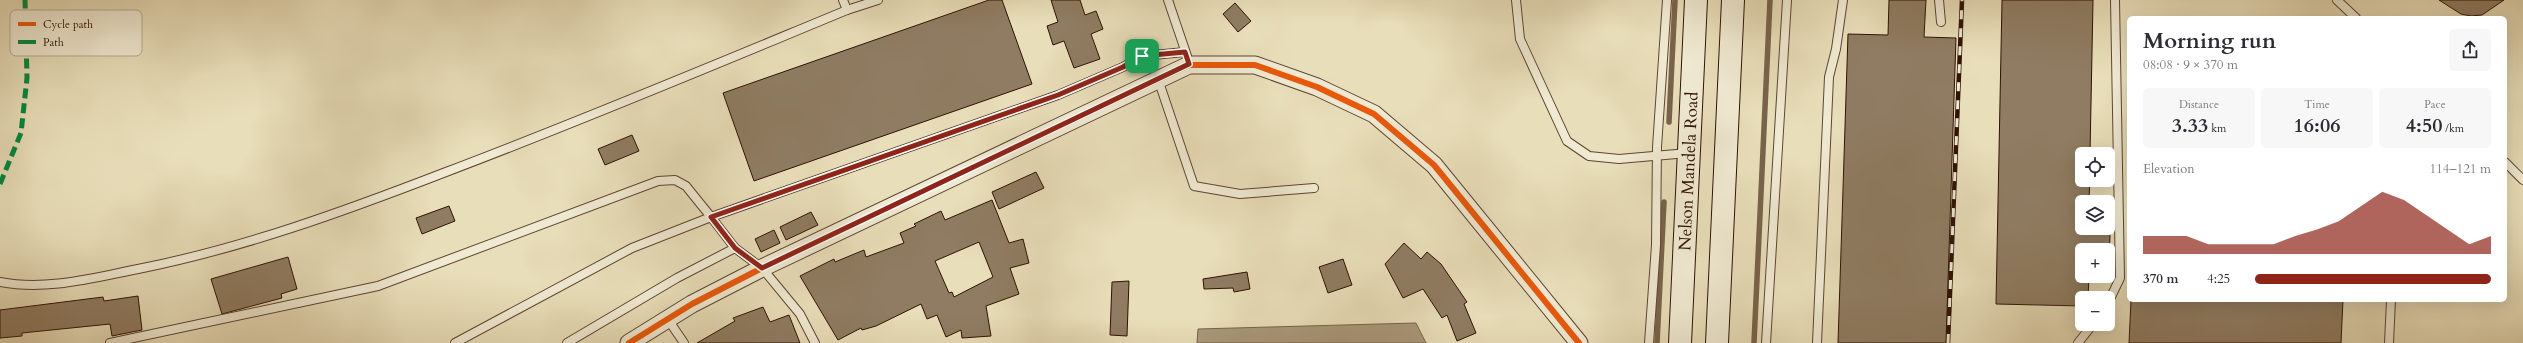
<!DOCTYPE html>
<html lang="en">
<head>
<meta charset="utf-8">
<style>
  body { margin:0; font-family:Cardo,serif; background:#f7f7f7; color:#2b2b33; height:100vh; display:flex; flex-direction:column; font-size:15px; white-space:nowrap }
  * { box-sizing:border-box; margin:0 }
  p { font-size:13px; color:#7c7c81 }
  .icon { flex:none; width:22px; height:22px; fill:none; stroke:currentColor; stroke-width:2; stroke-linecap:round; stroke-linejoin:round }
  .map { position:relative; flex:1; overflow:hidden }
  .sheet { position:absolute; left:2127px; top:16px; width:380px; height:286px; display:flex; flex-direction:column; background:#fff; border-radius:6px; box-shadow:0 4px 16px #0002 }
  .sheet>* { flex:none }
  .controls { position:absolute; left:2075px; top:147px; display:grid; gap:8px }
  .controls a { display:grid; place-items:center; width:40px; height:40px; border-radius:6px; background:#fff; box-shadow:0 4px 16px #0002; font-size:20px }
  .pin { position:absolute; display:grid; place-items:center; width:34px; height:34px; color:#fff; margin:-17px; border-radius:8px; box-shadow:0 2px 6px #0006 }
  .round { display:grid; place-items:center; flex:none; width:42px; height:42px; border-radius:6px; background:#f7f7f7 }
  .headline { display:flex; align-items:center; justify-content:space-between; height:68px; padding:0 16px }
  h1 { font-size:22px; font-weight:700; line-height:30px }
  .stats { display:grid; grid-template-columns:repeat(3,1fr); gap:6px; height:68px; padding:4px 16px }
  .stats div { display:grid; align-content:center; border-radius:6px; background:#f7f7f7; text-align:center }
  .stats b { font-size:20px; font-weight:700 }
  .stats small { font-size:11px; font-weight:400 }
  .stats p { font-size:11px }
  .chart { height:112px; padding:8px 16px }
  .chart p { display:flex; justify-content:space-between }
  .chart svg { width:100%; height:72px; margin-top:4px; fill:#8f2418; opacity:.7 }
  ul { padding:0 16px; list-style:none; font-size:13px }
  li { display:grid; grid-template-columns:64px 48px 1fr; align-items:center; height:30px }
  li i { height:10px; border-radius:5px; background:#8f2418 }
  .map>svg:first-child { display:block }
  .water { fill:#a9997b; stroke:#78634b }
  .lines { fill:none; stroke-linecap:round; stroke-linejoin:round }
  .stream { stroke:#78634b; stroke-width:5.5 }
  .building { fill:#8f7c62; stroke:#2f1204; fill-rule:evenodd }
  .lane-casing { stroke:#5d4531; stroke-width:10 }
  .street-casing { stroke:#5d4531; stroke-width:19 }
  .secondary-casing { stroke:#2f1204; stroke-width:24 }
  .lane { stroke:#f0ead2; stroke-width:8 }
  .street { stroke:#f0ead2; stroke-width:17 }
  .secondary { stroke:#f0ead2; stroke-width:22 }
  .rail-casing { stroke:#2f1204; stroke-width:4.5 }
  .rail { stroke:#f0ead2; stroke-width:3; stroke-dasharray:9; stroke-linecap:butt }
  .quiet { stroke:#00873e; stroke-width:5; stroke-dasharray:10 5; stroke-linecap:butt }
  .cycleway-casing { stroke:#f0ead2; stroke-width:8 }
  .cycleway { stroke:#e8590c; stroke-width:6 }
  .route-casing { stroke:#fff; stroke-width:8 }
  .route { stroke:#8f2418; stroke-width:5 }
  .labels { text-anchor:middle; stroke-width:3.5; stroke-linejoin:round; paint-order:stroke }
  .street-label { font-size:17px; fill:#2f1204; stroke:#f0ead2 }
  .key { fill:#f0ead2; stroke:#b6a994; stroke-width:1 }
  .key-label { font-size:11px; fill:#2f1204 }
</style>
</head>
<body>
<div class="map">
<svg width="2523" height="343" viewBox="0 0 2523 343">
  <rect width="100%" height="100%" fill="#e8deb9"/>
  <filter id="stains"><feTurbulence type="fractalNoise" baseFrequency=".005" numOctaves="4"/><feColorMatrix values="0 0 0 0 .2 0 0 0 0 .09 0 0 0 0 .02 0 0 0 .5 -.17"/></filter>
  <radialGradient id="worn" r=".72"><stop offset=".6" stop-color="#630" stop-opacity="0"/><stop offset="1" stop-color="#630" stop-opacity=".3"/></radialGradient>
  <path class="water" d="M 1416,323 L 1426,343 L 1197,343 L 1198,329 Z"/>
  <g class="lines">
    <g class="stream">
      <path d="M 1669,122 L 1675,0"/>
      <path d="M 1657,343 L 1664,202"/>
      <path d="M 1754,343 L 1770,0"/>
    </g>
  </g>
  <g class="building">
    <path d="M 989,0 L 1002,0 L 1032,84 L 754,181 L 723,93 Z"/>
    <path d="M 1051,0 L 1080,0 L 1085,15 L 1096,11 L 1103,29 L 1091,34 L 1100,59 L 1074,68 L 1064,41 L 1053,45 L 1047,26 L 1058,22 Z"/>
    <path d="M 1889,0 L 1926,0 L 1924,37 L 1956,38 L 1946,343 L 1838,343 L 1848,34 L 1888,35 Z"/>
    <path d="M 2002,0 L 2093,0 L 2090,154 L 2082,154 L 2082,180 L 2090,180 L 2089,198 L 2111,199 L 2109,268 L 2108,250 L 2082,250 L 2082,276 L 2089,276 L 2088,298 L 2082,298 L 2082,306 L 1996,304 ZM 2082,202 L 2108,202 L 2108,228 L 2082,228 Z"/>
    <path d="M 2439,0 L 2504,0 L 2482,15 L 2471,16 L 2461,14 Z"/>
    <path d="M 1235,3 L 1251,21 L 1238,32 L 1223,14 Z"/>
    <path d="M 632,135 L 639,151 L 605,165 L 598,149 Z"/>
    <path d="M 1036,172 L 1044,188 L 999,209 L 992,192 Z"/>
    <path d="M 992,200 L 1009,243 L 1023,239 L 1029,263 L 1010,268 L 1019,294 L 986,306 L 991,336 L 962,338 L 961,330 L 946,337 L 937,315 L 927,319 L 921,304 L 876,326 L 862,330 L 861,328 L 838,340 L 800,276 L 834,259 L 835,262 L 864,250 L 866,257 L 904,243 L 900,233 L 916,226 L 914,224 L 941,211 L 945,220 ZM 979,242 L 993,277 L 954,297 L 952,292 L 949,293 L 935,261 Z"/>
    <path d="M 449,206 L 455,221 L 422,234 L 416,218 Z"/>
    <path d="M 811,212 L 818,225 L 786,240 L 780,227 Z"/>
    <path d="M 774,230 L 780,243 L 761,252 L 755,239 Z"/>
    <path d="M 1404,243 L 1421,259 L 1427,252 L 1441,264 L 1467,302 L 1464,304 L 1476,333 L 1457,341 L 1447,315 L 1442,318 L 1423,289 L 1403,298 L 1385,264 Z"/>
    <path d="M 288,257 L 297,289 L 281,294 L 282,298 L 222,314 L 211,279 Z"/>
    <path d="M 1343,259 L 1352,285 L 1328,293 L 1319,267 Z"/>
    <path d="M 1247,272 L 1250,289 L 1234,292 L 1233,288 L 1204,289 L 1203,279 Z"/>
    <path d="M 1129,281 L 1127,336 L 1110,335 L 1112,282 Z"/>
    <path d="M 138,296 L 142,330 L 112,336 L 110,324 L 22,333 L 22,336 L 0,338 L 0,310 L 103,297 L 104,301 Z"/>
    <path d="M 2131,300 L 2343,300 L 2341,343 L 2129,343 Z"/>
    <path d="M 763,307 L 770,322 L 789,315 L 800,343 L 697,343 L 735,321 L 733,318 Z"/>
  </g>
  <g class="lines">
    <defs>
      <g id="lane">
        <path d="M 843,0 L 847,10"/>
        <path d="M 1168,0 L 1187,56"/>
        <path d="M 1516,0 L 1520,39 L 1567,141 L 1589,156 L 1619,159 L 1688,153"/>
        <path d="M 1939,0 L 1941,22"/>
        <path d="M 2337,0 L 2356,18"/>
        <path d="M 1158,79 L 1194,186 L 1240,194 L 1314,188"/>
        <path d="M 2505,162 L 2523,180"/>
        <path d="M 0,282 C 46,291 92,278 138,269 C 244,248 345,211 446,172 C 581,121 714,65 847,10 L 878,0"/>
        <path d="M 2108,303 L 2120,278 L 2115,0"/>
        <path d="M 667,318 L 684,343"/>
        <path d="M 110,343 L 378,286 L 658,181 L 675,180 L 686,186 L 711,217 L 1058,95 L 1123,67 L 1142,56 L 1185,52"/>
        <path d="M 455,343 L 632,248 L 711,217 L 735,248 L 762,268 L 800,314 L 815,343"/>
        <path d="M 567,343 L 677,278 L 735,248"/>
        <path d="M 1649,343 L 1656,245 L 1657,147 L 1667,0"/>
        <path d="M 1766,343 L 1787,0"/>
        <path d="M 1817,343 L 1829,77 L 1836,49 L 1843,0"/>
        <path d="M 2078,343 L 2093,324"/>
        <path d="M 2389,343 L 2391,300"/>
      </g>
      <path id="street" d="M 629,343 L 692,304 L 762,268 L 1189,65 L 1255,65 L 1317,87 L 1374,114 L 1434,165 L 1579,343"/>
      <g id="secondary">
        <path id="s1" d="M 1680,343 L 1696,0"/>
        <path d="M 1717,343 L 1733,0"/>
      </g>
    </defs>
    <use href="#lane" class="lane-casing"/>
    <use href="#street" class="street-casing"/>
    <use href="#secondary" class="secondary-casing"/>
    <use href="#lane" class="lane"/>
    <use href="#street" class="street"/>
    <use href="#secondary" class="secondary"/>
    <defs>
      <path id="rail" d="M 1948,343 L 1962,0"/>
    </defs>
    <use href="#rail" class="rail-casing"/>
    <use href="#rail" class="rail"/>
    <path class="quiet" d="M 0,184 L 21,133 L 27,78 L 25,0"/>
    <defs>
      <path id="cycleway" d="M 629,343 L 692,304 L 762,268 L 1189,65 L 1255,65 L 1317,87 L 1374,114 L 1434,165 L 1579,343"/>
    </defs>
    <use href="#cycleway" class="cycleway-casing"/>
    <use href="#cycleway" class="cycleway"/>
  </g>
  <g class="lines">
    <defs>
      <path id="route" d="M 1185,52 L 1189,64 L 762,268 L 735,248 L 711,217 L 1058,95 L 1123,67 L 1142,56 Z"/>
    </defs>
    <use href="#route" class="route-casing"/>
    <use href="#route" class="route"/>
  </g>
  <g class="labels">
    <g class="street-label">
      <text dy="6" stroke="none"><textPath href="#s1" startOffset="172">Nelson Mandela Road</textPath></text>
    </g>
  </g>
  <rect x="10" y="10" width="132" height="46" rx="6" class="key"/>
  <rect x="18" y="22" width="18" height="4" fill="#e8590c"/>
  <rect x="18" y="40" width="18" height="4" fill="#00873e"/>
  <g class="key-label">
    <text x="43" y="28">Cycle path</text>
    <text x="43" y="46">Path</text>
  </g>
  <rect width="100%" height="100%" filter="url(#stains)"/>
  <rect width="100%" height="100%" fill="url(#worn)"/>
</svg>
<div class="controls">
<a><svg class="icon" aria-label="locate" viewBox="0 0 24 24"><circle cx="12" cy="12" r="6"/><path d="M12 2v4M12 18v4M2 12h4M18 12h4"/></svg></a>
<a><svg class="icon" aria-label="layers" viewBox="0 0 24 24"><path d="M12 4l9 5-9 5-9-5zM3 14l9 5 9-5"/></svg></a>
<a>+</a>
<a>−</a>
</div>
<div class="pin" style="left:1142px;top:56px;background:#1e9e55"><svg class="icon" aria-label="arrive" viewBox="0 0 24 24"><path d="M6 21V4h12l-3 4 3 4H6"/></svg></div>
<section class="sheet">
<div class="headline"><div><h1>Morning run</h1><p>08:08 · 9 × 370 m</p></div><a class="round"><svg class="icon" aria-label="share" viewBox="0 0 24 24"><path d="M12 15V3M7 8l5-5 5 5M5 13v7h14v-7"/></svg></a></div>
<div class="stats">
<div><p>Distance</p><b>3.33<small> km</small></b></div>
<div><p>Time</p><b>16:06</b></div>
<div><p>Pace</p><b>4:50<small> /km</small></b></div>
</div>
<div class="chart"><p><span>Elevation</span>114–121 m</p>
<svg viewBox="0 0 160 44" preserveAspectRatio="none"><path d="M0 44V33L10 33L20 33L30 38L40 38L50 38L60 38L70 33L80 29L90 24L100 15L110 6L120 11L130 20L140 29L150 38L160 33V44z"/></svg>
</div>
<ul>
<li><b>370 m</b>4:25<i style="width:100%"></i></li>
</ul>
</section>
</div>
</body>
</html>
